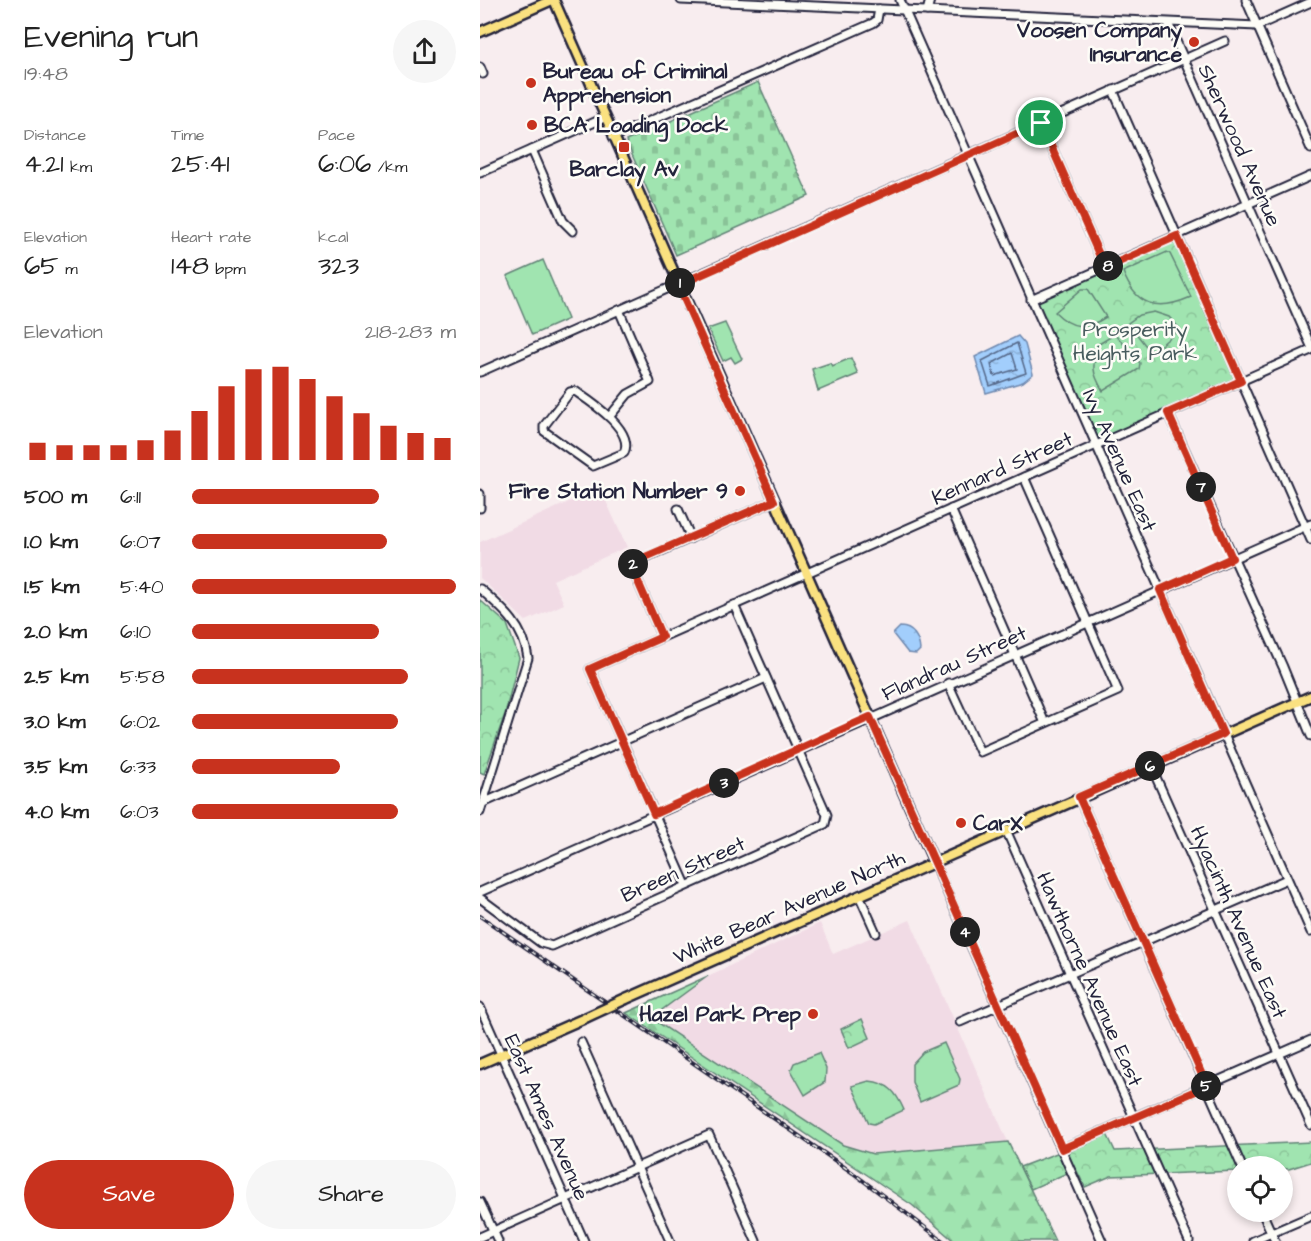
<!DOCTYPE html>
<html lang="en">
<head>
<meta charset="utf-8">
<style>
  body { margin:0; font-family:"Architects Daughter",sans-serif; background:#f6f6f6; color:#222; height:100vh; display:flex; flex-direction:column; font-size:22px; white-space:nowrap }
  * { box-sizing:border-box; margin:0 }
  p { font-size:20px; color:#767676 }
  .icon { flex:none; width:33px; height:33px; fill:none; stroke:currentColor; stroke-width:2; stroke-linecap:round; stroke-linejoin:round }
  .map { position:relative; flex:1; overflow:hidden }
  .side { display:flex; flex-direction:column; background:#fff; width:480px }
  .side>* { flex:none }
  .controls { position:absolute; left:747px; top:1156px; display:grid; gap:12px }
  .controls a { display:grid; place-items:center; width:66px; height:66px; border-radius:50%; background:#fff; box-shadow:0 3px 9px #0003; font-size:30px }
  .pin { position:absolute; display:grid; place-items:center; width:51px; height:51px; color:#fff; margin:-26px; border:3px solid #fff; border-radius:50%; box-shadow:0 2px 6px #0007 }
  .km { position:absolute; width:30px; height:30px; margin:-15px; border-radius:50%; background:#222; color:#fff; font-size:16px; line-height:30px; text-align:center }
  .round { display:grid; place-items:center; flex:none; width:63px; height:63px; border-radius:32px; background:#f6f6f6 }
  .head { display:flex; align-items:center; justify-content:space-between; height:102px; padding:0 24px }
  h1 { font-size:33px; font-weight:600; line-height:45px }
  .figures { display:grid; grid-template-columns:repeat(3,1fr); gap:9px; height:102px; padding:6px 24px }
  .figures div { display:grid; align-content:center }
  .figures b { font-size:26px; font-weight:600 }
  .figures small { font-size:16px; font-weight:400 }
  .figures p { font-size:16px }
  .chart { height:168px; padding:12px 24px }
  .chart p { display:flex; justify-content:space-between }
  .chart svg { width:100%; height:108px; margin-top:6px; stroke:#c8321e; stroke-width:6 }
  .button { display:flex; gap:12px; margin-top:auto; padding:12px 24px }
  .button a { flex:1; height:69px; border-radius:36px; background:#c8321e; color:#fff; font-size:24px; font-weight:600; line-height:69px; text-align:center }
  .button a+a { background:#f6f6f6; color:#222 }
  ul { padding:0 24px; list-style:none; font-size:20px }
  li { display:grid; grid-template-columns:96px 72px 1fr; align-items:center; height:45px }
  li i { height:15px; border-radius:8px; background:#c8321e }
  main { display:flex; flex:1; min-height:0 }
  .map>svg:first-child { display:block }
  .built { fill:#f1dbe5 }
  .forest { fill:url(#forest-firs); stroke:#618376; stroke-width:1.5 }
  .cemetery { fill:url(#cemetery-stones); stroke:#618376; stroke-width:1.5 }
  .park { fill:url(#park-crowns); stroke:#618376; stroke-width:1.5 }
  .garden { fill:#a0e4b0; stroke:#618376; stroke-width:1.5 }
  .water { fill:url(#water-ripples); stroke:#6f89af; stroke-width:1.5 }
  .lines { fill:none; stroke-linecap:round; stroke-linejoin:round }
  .shore { stroke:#556788; stroke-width:1.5 }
  .minor-casing { stroke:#22223b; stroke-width:11 }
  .major-casing { stroke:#22223b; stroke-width:13 }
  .minor { stroke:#fdfcf7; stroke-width:7 }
  .major { stroke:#fae180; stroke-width:8 }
  .rail-casing { stroke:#22223b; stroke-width:4 }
  .rail { stroke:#fdfcf7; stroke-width:1.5; stroke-dasharray:4.5; stroke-linecap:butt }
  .major-bridge-casing { stroke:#22223b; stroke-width:13; stroke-linecap:butt }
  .major-bridge { stroke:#fae180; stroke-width:8 }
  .route-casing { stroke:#fff; stroke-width:12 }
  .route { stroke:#c8321e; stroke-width:8 }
  .poi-dot { fill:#c8321e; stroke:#fdfcf7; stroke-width:2 }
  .labels { text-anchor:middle; stroke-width:5; stroke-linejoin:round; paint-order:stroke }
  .poi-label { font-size:21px; font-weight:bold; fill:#22223b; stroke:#fdfcf7; text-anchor:end }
  .street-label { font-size:21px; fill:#22223b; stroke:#fdfcf7 }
  .park-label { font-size:21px; fill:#485c5e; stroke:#fdfcf7 }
</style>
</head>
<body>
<main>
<section class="side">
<div class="head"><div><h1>Evening run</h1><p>19:48</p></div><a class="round"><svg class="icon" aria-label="share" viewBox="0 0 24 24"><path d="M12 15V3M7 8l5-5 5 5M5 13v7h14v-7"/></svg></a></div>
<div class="figures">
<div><p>Distance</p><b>4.21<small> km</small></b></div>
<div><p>Time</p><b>25:41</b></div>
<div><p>Pace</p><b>6:06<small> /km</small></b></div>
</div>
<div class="figures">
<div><p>Elevation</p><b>65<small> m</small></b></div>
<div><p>Heart rate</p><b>148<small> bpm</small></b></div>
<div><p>kcal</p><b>323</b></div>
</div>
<div class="chart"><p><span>Elevation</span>218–283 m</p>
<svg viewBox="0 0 160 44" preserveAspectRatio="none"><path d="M5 44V37M15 44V38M25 44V38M35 44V38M45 44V36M55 44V32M65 44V24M75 44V14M85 44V7M95 44V6M105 44V11M115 44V18M125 44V25M135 44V30M145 44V33M155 44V35"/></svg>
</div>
<ul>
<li><b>500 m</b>6:11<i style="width:71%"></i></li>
<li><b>1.0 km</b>6:07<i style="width:74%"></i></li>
<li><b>1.5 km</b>5:40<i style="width:100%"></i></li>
<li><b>2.0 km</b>6:10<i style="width:71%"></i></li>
<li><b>2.5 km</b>5:58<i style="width:82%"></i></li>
<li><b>3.0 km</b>6:02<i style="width:78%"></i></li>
<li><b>3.5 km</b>6:33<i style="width:56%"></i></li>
<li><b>4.0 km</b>6:03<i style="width:78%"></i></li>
</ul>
<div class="button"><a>Save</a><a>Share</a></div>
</section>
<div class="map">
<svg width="831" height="1241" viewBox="0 0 831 1241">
  <defs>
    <pattern id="forest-firs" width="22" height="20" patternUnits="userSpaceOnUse" patternTransform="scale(1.5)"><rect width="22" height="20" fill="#a0e4b0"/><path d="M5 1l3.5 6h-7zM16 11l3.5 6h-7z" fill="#8ac398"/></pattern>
    <pattern id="cemetery-stones" width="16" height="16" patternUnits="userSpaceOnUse" patternTransform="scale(1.5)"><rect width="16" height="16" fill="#a0e4b0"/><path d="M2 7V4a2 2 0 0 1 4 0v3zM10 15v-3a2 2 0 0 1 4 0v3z" fill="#8ac398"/></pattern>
    <pattern id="park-crowns" width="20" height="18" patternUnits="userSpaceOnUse" patternTransform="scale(1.5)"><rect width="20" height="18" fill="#a0e4b0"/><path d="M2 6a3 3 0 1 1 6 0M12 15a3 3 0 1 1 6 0" fill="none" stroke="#8ac398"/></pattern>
    <pattern id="water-ripples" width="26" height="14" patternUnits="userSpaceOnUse" patternTransform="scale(1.5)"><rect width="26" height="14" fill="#a2cefc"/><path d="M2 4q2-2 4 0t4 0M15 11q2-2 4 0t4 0" fill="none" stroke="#8bb1d9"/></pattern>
  </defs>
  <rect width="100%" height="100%" fill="#f8edef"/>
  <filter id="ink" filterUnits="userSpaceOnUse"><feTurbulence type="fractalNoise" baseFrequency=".0167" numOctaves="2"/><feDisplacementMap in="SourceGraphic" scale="12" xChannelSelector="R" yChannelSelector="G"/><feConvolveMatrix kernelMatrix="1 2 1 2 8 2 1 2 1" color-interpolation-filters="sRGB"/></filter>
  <g filter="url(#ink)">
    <g class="built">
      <path d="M 120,488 L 147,547 L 73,580 L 84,604 L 46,621 L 0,578 L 0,542 Z"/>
      <path d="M 430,920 L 528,1142 L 393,1154 L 363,1145 L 170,1018 L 228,976 L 340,923 L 353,954 Z"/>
    </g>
    <path class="forest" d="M 228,976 L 171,1018 L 363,1145 L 393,1154 L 528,1142 L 575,1241 L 474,1241 L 432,1205 L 146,1013 Z"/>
    <path class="cemetery" d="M 278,82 L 329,196 L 196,255 L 146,141 Z"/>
    <g class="park">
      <path d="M 697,236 L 758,382 L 615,445 L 551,300 Z"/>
      <path d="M 0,600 L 27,624 L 39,658 L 25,714 L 4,774 L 0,772 Z"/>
      <path d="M 382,1019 L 390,1038 L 369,1048 L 361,1029 Z"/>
      <path d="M 627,1134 L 635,1151 L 831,1142 L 831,1162 L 809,1169 L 758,1167 L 757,1171 L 631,1176 L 605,1187 L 596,1169 L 551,1189 L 540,1167 Z"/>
    </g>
    <g class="garden">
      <path d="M 687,252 L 690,254 L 711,297 C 677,312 656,306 643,272 Z"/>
      <path d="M 63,260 L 88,319 L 52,335 L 27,276 Z"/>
      <path d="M 602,289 L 608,289 L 626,317 C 606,330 592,329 575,312 Z"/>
      <path d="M 674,312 L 689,317 L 700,329 L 675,350 L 669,350 L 648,323 L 659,315 Z"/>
      <path d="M 245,323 L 262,359 L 255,363 L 251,357 L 243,361 L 228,329 Z"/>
      <path d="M 635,334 L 660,363 L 659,369 L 623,391 C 611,371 612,366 619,344 Z"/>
      <path d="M 371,358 L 378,374 L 338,391 L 332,369 L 350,363 L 352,366 Z"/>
      <path d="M 464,1043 L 480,1079 L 479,1085 L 440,1102 L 432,1082 L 432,1064 L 443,1052 Z"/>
      <path d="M 339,1053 L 346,1069 L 345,1082 L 325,1095 L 311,1070 L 314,1063 Z"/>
      <path d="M 389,1081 C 409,1083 416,1092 424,1110 L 394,1124 L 389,1123 L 372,1086 Z"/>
    </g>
    <g class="water">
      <path d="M 538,336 L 545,344 L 553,374 L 543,382 L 506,393 L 495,357 Z"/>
      <path d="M 420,627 C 433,627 439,638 440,650 L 436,654 L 428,653 L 413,634 Z"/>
    </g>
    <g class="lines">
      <g class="shore">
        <path d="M 537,343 L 546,373 L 510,386 L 502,361 Z"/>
        <path d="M 532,353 L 537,369 L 514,376 L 511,364 Z"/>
      </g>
      <defs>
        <g id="minor">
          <path d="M 201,0 L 777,26 L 831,2"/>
          <path d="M 420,0 L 831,932"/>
          <path d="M 766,0 L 831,149"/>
          <path d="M 447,11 L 450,0"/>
          <path d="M 688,23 L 831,346"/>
          <path d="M 0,67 L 3,74"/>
          <path d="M 633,90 L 831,540"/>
          <path d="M 561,123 L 625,268"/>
          <path d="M 133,137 L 393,23 L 397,20 L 399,9"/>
          <path d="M 52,150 L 83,221 L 93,231"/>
          <path d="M 0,173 L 124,118"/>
          <path d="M 551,300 L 831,176"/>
          <path d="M 0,372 L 745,41"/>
          <path d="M 95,391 C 111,402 155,430 144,453 L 113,466 L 64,431 L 64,426 L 90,392 Z"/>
          <path d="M 688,413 L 803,667 L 831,736"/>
          <path d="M 130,416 L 148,394 L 170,382 L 139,310"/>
          <path d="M 0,494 L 0,508"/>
          <path d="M 198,509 L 211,538"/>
          <path d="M 471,509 L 565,723"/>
          <path d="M 0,589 C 23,609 44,626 48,658 L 0,812"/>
          <path d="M 182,637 L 153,570 L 154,563 L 294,501"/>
          <path d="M 468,683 L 500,752 L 638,691 L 544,477"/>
          <path d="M 671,766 L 831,1125"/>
          <path d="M 599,797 L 762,1167"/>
          <path d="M 3,803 L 286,678"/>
          <path d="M 526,830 L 709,1241"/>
          <path d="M 454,862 L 622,1241"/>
          <path d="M 206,885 L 110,669 L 831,350"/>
          <path d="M 0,892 L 831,524"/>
          <path d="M 379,895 L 396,933"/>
          <path d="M 0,898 L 61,943 L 72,946 L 345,824 L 347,815 L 254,605"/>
          <path d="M 0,1007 L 104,1241"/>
          <path d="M 480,1022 L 807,879"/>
          <path d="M 101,1042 L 190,1241"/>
          <path d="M 582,1149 L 831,1040"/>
          <path d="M 0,1202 L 18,1241"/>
          <path d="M 782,1212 L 795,1241"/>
          <path d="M 0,1237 L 229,1135 L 276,1241"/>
          <path d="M 773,1241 L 831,1216"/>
        </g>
        <g id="major">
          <path d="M 74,0 L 454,862"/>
          <path d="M 0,32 L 72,0"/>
          <path d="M 146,999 L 831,696"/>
          <path d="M 0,1064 L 105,1018"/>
        </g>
      </defs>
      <use href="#minor" class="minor-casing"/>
      <use href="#major" class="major-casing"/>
      <use href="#minor" class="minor"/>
      <use href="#major" class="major"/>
      <defs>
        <path id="rail" d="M 0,916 L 373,1173 L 463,1241"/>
      </defs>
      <use href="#rail" class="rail-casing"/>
      <use href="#rail" class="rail"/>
      <defs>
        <path id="major-bridge" d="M 105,1018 L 146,999"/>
      </defs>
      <use href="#major-bridge" class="major-bridge-casing"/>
      <use href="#major-bridge" class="major-bridge"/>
    </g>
  </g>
  <g class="lines" filter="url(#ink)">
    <defs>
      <path id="route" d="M 561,123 L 625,268 L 697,236 L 761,381 L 688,413 L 752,558 L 680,590 L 743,734 L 599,797 L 727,1086 L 582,1149 L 390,717 L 174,814 L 110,669 L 182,637 L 153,570 L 154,562 L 294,501 L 198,285 Z"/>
    </defs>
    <use href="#route" class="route-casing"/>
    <use href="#route" class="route"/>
  </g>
  <g class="poi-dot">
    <circle cx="714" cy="42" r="6"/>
    <circle cx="51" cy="83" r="6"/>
    <circle cx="52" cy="125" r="6"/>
    <rect x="138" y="141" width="12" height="12" rx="3"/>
    <circle cx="260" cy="491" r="6"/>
    <circle cx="481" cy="823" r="6"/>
    <circle cx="333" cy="1014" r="6"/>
  </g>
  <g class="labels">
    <g class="poi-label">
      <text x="702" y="37">Voosen Company<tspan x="702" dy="24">Insurance</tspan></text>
      <text x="63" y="78" text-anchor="start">Bureau of Criminal<tspan x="63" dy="24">Apprehension</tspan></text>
      <text x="64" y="132" text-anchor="start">BCA Loading Dock</text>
      <text x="144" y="176" text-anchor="middle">Barclay Av</text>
      <text x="248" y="498">Fire Station Number 9</text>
      <text x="493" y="830" text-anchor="start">CarX</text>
      <text x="321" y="1021">Hazel Park Prep</text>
    </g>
    <g class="street-label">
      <text transform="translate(760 145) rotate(66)" y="7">Sherwood Avenue</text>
      <text transform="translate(640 460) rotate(66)" y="7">Ivy Avenue East</text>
      <text transform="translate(522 468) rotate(-24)" y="7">Kennard Street</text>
      <text transform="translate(474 663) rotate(-24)" y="7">Flandrau Street</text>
      <text transform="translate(203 869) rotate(-24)" y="7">Breen Street</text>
      <text transform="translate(309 907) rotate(-24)" y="7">White Bear Avenue North</text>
      <text transform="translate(759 922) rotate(66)" y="7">Hyacinth Avenue East</text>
      <text transform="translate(610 979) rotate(66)" y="7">Hawthorne Avenue East</text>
      <text transform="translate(67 1117) rotate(66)" y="7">East Ames Avenue</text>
    </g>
    <g class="park-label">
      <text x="655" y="336">Prosperity<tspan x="655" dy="24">Heights Park</tspan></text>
    </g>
  </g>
</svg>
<div class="controls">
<a><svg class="icon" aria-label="locate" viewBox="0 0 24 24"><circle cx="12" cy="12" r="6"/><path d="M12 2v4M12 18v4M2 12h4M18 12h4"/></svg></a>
</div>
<div class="pin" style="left:561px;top:123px;background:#1e9e55"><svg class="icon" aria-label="arrive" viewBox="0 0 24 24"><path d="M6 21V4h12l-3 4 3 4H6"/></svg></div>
<b class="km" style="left:200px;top:283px">1</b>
<b class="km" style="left:153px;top:564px">2</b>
<b class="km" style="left:244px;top:783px">3</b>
<b class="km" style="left:485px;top:932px">4</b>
<b class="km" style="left:726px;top:1086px">5</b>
<b class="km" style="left:670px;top:766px">6</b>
<b class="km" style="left:721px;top:487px">7</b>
<b class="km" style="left:628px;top:266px">8</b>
</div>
</main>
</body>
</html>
